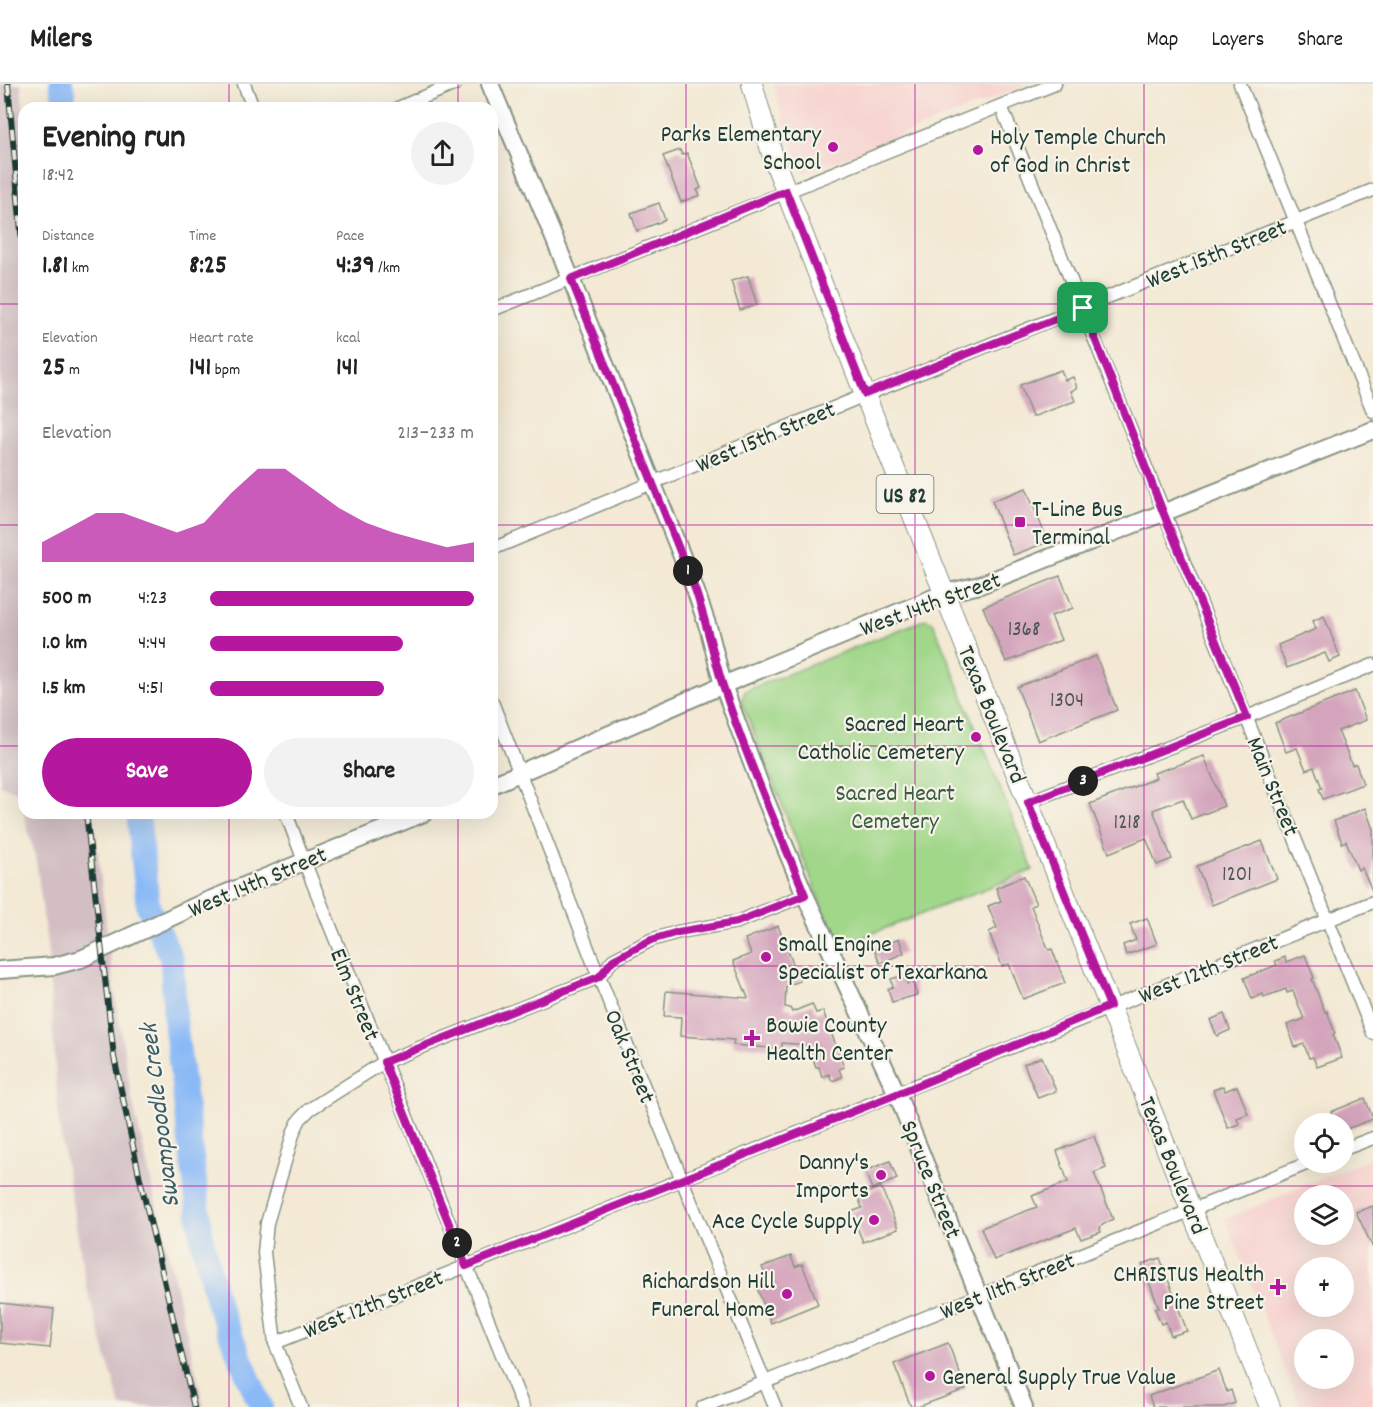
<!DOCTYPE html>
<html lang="en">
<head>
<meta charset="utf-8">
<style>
  body { margin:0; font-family:Dekko,sans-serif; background:#f2f2f2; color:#222; height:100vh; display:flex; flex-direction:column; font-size:22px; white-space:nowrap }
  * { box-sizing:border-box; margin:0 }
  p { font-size:20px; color:#767676 }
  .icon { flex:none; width:33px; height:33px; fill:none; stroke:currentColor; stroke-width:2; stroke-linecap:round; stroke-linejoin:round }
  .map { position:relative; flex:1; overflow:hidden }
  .sheet { position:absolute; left:18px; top:18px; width:480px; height:717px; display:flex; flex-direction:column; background:#fff; border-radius:18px; box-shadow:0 6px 24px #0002 }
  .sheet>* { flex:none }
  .fabs { position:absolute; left:1294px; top:1029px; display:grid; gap:12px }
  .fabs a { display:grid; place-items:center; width:60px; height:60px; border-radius:50%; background:#fff; box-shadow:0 6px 24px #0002; font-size:30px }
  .pin { position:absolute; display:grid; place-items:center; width:51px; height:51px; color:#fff; margin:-26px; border-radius:12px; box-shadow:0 3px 9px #0006 }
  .km { position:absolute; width:30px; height:30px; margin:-15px; border-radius:50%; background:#222; color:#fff; font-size:16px; line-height:30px; text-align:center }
  .round { display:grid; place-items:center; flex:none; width:63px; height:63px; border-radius:32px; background:#f2f2f2 }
  .head { display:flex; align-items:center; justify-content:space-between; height:102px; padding:0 24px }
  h1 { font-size:33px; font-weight:700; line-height:45px }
  .figures { display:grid; grid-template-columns:repeat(3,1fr); gap:9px; height:102px; padding:6px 24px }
  .figures div { display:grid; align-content:center }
  .figures b { font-size:26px; font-weight:700 }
  .figures small { font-size:16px; font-weight:400 }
  .figures p { font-size:16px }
  .chart { height:168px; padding:12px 24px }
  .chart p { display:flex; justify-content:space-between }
  .chart svg { width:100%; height:108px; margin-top:6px; fill:#b5179e; opacity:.7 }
  .action { display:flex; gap:12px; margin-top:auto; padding:12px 24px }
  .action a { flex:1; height:69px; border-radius:36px; background:#b5179e; color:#fff; font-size:24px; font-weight:700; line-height:69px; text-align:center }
  .action a+a { background:#f2f2f2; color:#222 }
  ul { padding:0 24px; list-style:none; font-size:20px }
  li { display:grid; grid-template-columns:96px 72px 1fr; align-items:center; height:45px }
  li i { height:15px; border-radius:8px; background:#b5179e }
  header { display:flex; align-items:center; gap:36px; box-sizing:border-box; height:84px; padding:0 30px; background:#fff; border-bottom:2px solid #e0e0e0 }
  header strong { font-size:28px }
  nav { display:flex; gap:33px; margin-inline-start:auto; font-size:21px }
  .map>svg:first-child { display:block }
  .built { fill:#f7d0cd; fill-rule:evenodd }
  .industrial { fill:#d2bec3 }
  .green { fill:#a0d789; stroke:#608a5e; stroke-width:1.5 }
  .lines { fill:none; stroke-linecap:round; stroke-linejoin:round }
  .river { stroke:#8abaf6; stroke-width:24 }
  .building { fill:#d4a4bc }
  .street-casing { stroke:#899384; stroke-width:15 }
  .secondary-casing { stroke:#899384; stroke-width:20 }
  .primary-casing { stroke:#899384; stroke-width:22 }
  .street { stroke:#fff; stroke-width:12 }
  .secondary { stroke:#fff; stroke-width:16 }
  .primary { stroke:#fff; stroke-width:20 }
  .rail-casing { stroke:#1f3d34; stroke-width:6 }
  .rail { stroke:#f7f3e8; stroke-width:4; stroke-dasharray:11; stroke-linecap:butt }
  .route-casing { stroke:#fff; stroke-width:12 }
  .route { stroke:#b5179e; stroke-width:8 }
  .grid { fill:none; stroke:#b5179e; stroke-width:1.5; stroke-opacity:0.55 }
  .poi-dot { fill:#b5179e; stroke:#f7f3e8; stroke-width:2 }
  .labels { text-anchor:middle; stroke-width:4.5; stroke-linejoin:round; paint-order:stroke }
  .number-label { font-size:21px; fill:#4c5756 }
  .shield { fill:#f7f3e8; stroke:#60746a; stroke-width:1.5 }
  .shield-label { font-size:22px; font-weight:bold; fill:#1f3d34 }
  .poi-label { font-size:24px; fill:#1f3d34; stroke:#f7f3e8; text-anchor:end }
  .street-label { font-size:24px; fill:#1f3d34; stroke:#f7f3e8 }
  .park-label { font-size:24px; fill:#395c45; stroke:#f7f3e8 }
  .water-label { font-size:26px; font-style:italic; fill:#3a5c64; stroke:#f7f3e8 }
</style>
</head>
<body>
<header>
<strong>Milers</strong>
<nav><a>Map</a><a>Layers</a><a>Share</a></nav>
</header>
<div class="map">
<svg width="1373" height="1323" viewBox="0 0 1373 1323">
  <rect width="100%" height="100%" fill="#f7f3e8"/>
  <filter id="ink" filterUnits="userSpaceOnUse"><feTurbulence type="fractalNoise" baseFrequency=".0167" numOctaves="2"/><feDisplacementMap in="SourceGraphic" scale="12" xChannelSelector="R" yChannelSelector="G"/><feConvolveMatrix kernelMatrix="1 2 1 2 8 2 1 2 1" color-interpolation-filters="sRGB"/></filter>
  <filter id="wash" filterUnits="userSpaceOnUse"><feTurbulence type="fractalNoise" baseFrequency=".008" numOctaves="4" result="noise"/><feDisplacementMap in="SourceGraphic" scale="24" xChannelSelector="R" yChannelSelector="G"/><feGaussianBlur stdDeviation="1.35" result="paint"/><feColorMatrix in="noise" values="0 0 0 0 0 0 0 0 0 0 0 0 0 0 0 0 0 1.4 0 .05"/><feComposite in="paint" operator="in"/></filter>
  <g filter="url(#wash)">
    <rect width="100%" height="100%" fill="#f3e9d4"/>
    <g class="built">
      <path d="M 774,0 L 1030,0 L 814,86 L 803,88 L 784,39 Z"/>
      <path d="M 1373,1073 L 1373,1323 L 1300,1323 L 1225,1135 ZM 1305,1112 L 1344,1112 L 1344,1150 L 1305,1150 ZM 1305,1184 L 1344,1184 L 1344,1222 L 1305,1222 ZM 1305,1256 L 1344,1256 L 1344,1294 L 1305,1294 Z"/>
    </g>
    <path class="industrial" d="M 0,0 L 21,0 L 24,38 L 24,729 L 93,729 L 112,890 L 131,1012 L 204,1323 L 121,1323 L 86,1201 L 59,1042 L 48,869 L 36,775 L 17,707 L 0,701 Z"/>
    <path class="green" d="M 926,535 L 933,538 L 1033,786 L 838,863 L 741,617 L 745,607 Z"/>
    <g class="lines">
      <g class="river">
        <path d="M 61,0 L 66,24"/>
        <path d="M 138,729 L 148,822 L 172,876 L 175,936 L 202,1155 L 218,1221 L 261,1323"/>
      </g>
    </g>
    <g id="blocks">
      <g class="building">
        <path d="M 680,66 L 682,71 L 687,69 L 701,104 L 697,106 L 700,111 L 681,118 L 663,72 Z"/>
        <path d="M 659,119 L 665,136 L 637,147 L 631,129 Z"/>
        <path d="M 748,192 L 757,221 L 740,226 L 731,197 Z"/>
        <path d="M 1061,286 L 1065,296 L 1073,293 L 1077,304 L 1071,307 L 1075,317 L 1032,333 L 1020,301 Z"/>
        <path d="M 1026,404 L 1048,458 L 1013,471 L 992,417 Z"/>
        <path d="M 1060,492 L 1073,524 L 1051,532 L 1061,556 L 1006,578 L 983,523 Z"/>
        <path d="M 1324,532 L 1340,573 L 1329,578 L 1325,569 L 1287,584 L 1278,561 L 1316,545 L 1313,537 Z"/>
        <path d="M 1096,572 L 1117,626 L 1038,657 L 1017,603 Z"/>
        <path d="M 1355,607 L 1366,636 L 1338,647 L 1352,681 L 1356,680 L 1363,700 L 1323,715 L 1319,705 L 1322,704 L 1314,683 L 1306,686 L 1297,664 L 1286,668 L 1275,639 Z"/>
        <path d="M 1204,672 L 1224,722 L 1191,735 L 1183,715 L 1153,726 L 1172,775 L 1157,781 L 1146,754 L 1109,769 L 1090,720 L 1156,694 L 1154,689 Z"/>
        <path d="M 1365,724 L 1373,745 L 1373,809 L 1362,784 L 1358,786 L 1346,757 L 1342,759 L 1334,737 Z"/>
        <path d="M 1262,757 L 1277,795 L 1212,821 L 1197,782 Z"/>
        <path d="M 1024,792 L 1036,820 L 1031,822 L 1043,853 L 1049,866 L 1052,865 L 1065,899 L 1023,915 L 1009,880 L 1002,882 L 989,848 L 997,844 L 988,822 L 1001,817 L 996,804 Z"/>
        <path d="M 1147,834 L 1157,860 L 1126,871 L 1123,861 L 1136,856 L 1130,840 Z"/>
        <path d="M 778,842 L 800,897 L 786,902 L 785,923 L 790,924 L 792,928 L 812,920 L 816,929 L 823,927 L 844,983 L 839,985 L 842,993 L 832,997 L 829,990 L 822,993 L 819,983 L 816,983 L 808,961 L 782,959 L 782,965 L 733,961 L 734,956 L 680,952 L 681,933 L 664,932 L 666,907 L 748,914 L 733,877 L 751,870 L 745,855 Z"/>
        <path d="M 899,855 L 904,869 L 880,879 L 874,865 Z"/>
        <path d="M 1305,871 L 1314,894 L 1312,895 L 1325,928 L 1327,927 L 1335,949 L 1333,950 L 1342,974 L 1317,983 L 1313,973 L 1309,974 L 1304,960 L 1295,963 L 1287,941 L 1304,935 L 1293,907 L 1287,909 L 1286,905 L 1264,913 L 1263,910 L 1252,915 L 1244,894 L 1277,881 L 1275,877 L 1285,873 L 1286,878 Z"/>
        <path d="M 905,891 L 907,900 L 913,898 L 917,911 L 892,918 L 888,905 L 893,903 L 891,895 Z"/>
        <path d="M 1224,930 L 1230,946 L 1217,952 L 1210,936 Z"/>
        <path d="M 1042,973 L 1056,1007 L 1038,1014 L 1024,980 Z"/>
        <path d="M 1223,1002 L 1225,1007 L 1237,1002 L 1248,1030 L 1237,1034 L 1239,1040 L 1228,1044 L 1213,1006 Z"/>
        <path d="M 1365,1014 L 1373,1035 L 1344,1046 L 1344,1040 L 1335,1040 L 1331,1028 Z"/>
        <path d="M 1094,1052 L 1106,1084 L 1094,1089 L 1113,1135 L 1099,1143 L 1101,1148 L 1081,1155 L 1076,1144 L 994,1176 L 981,1144 L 1037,1123 L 1032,1112 L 1068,1098 L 1057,1067 Z"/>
        <path d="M 890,1077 L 897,1095 L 872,1105 L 865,1087 Z"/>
        <path d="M 881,1103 L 898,1145 L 863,1158 L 851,1128 L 862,1124 L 858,1112 Z"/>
        <path d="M 1373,1122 L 1373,1164 L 1356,1128 Z"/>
        <path d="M 791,1172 L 795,1183 L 802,1180 L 818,1220 L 771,1239 L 755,1199 L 767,1194 L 762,1183 Z"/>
        <path d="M 1160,1174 L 1187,1247 L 1171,1252 L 1166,1238 L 1161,1240 L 1155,1225 L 1159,1224 L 1142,1180 Z"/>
        <path d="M 0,1219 L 54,1225 L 50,1264 L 0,1259 Z"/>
        <path d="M 948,1259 L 966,1305 L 918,1323 L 911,1323 L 894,1280 Z"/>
        <path d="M 1219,1286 L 1227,1308 L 1231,1306 L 1235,1319 L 1224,1323 L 1153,1323 L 1149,1312 Z"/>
      </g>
    </g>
  </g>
  <g filter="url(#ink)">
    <use href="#blocks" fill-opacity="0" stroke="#899384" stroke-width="1.5"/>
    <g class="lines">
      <defs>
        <g id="street">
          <path d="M 244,0 L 253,24"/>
          <path d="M 1240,0 L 1373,327"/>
          <path d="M 1001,22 L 1373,949"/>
          <path d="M 398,24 L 455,0"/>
          <path d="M 492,226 L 1055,0"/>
          <path d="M 492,465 L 865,311 L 1373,106"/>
          <path d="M 492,618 L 599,893 L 775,1323"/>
          <path d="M 1028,718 L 1247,633 L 1373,581"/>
          <path d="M 286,729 L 304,777 L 523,1323"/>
          <path d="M 1344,1065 L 1373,1054"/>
          <path d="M 275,1259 L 1373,818"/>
          <path d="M 301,1323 L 275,1259 L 264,1169 L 267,1139 L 294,1047 L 300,1035 L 310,1025 L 384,978 L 599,893 L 613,876 L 651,856 L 678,848 L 737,838 L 805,811"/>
          <path d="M 703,1323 L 1311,1078"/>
        </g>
        <g id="secondary">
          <path d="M 490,0 L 571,195 L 695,505 L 709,546 L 723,601 L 765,714 L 805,811 L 897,1010 L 1024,1323"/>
          <path d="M 492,701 L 723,601 L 945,509 L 980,501 L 1373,346"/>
          <path d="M 0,886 L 54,882 L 81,875 L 202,819 L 424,729"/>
        </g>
        <path id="primary" d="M 752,0 L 773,73 L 865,311 L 1270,1323"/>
      </defs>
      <use href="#street" class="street-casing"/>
      <use href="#secondary" class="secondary-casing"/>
      <use href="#primary" class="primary-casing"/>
      <use href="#street" class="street"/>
      <use href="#secondary" class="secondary"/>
      <use href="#primary" class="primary"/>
      <defs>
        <g id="rail">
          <path d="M 8,0 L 24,181"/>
          <path d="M 86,729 L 114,973 L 140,1095 L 194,1323"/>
        </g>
      </defs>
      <use href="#rail" class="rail-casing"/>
      <use href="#rail" class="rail"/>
    </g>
  </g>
  <g class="lines" filter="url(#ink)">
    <defs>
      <path id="route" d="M 786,107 L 865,310 L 1083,224 L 1163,428 L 1247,633 L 1028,718 L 1110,922 L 897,1010 L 466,1182 L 384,978 L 599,893 L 613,876 L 651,856 L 678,848 L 737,838 L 805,811 C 777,742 746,673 723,602 C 713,570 706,537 695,505 L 571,195 Z"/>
    </defs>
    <use href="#route" class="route-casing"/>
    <use href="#route" class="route"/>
  </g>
  <path class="grid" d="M 229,0 L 229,24M 458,0 L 458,24M 686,0 L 686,1323M 915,0 L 915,1323M 1144,0 L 1144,1323M 0,220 L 24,220M 492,220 L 1373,220M 0,441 L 24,441M 492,441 L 1373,441M 0,662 L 24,662M 492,662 L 1373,662M 229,729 L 229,1323M 458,729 L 458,1323M 0,882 L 1373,882M 0,1102 L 1373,1102"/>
  <g class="poi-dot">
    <circle cx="833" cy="63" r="6"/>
    <circle cx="978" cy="66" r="6"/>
    <rect x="1014" y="432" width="12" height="12" rx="3"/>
    <circle cx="976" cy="653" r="6"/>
    <circle cx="766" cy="873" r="6"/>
    <path d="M749 945h6v6h6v6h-6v6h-6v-6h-6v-6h6z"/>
    <circle cx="881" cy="1091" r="6"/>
    <circle cx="874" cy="1136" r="6"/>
    <path d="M1275 1194h6v6h6v6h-6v6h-6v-6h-6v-6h6z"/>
    <circle cx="787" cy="1210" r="6"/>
    <circle cx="930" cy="1292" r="6"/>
  </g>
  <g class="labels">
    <g class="number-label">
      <text x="1024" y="551">1368</text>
      <text x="1067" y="622">1304</text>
      <text x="1127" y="744">1218</text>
      <text x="1237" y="796">1201</text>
    </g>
    <rect class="shield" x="876.5" y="391" width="57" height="38" rx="4.5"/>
    <g class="shield-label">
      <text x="905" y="418">US 82</text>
    </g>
    <g class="poi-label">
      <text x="821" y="57">Parks Elementary<tspan x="821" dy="28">School</tspan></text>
      <text x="990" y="60" text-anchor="start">Holy Temple Church<tspan x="990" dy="28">of God in Christ</tspan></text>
      <text x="1032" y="432" text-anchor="start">T-Line Bus<tspan x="1032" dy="28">Terminal</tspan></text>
      <text x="964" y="647">Sacred Heart<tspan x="964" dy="28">Catholic Cemetery</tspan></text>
      <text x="778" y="867" text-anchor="start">Small Engine<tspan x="778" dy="28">Specialist of Texarkana</tspan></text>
      <text x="766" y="948" text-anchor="start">Bowie County<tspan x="766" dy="28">Health Center</tspan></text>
      <text x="869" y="1085">Danny's<tspan x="869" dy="28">Imports</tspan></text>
      <text x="862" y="1144">Ace Cycle Supply</text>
      <text x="1264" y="1197">CHRISTUS Health<tspan x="1264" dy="28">Pine Street</tspan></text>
      <text x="775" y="1204">Richardson Hill<tspan x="775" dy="28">Funeral Home</tspan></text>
      <text x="942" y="1300" text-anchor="start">General Supply True Value</text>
    </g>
    <g class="street-label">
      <text transform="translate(1216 169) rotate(-22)" y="8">West 15th Street</text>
      <text transform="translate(765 352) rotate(-23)" y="8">West 15th Street</text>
      <text transform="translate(930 519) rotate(-20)" y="8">West 14th Street</text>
      <text transform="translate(993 630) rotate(68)" y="8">Texas Boulevard</text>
      <text transform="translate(1274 702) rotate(68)" y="8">Main Street</text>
      <text transform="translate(257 797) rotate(-23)" y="8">West 14th Street</text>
      <text transform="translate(1208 884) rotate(-22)" y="8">West 12th Street</text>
      <text transform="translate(356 910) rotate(68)" y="8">Elm Street</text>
      <text transform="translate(631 972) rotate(68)" y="8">Oak Street</text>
      <text transform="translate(1174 1081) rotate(68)" y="8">Texas Boulevard</text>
      <text transform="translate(932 1095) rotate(68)" y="8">Spruce Street</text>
      <text transform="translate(1007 1201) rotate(-22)" y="8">West 11th Street</text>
      <text transform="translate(373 1219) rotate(-22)" y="8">West 12th Street</text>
    </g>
    <g class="park-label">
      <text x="895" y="716">Sacred Heart<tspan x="895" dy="28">Cemetery</tspan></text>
    </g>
    <g class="water-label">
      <text transform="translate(158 1032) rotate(-97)" y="9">Swampoodle Creek</text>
    </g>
  </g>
</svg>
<div class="fabs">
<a><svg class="icon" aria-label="locate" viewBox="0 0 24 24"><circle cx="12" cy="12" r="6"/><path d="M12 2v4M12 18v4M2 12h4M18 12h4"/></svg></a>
<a><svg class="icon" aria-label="layers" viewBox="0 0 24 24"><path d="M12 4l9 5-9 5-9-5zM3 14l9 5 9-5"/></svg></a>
<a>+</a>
<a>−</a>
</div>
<div class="pin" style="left:1083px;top:224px;background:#1e9e55"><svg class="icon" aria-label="arrive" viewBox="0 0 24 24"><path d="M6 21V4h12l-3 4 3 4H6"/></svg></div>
<b class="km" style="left:688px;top:487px">1</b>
<b class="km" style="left:457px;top:1159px">2</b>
<b class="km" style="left:1083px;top:697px">3</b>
<section class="sheet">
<div class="head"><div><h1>Evening run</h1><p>18:42</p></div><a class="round"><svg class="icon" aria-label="share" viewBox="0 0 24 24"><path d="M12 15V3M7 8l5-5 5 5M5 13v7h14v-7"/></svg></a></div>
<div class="figures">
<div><p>Distance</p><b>1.81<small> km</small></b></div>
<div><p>Time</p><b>8:25</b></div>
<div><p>Pace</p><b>4:39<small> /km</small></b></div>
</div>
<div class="figures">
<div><p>Elevation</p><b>25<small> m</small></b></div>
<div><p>Heart rate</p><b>141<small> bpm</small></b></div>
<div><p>kcal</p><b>141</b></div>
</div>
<div class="chart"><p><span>Elevation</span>213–233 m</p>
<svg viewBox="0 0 160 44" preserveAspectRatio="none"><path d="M0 44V36L10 30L20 24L30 24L40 28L50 32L60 28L70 16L80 6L90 6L100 14L110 22L120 28L130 32L140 35L150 38L160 36V44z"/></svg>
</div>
<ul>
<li><b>500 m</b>4:23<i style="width:100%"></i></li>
<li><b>1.0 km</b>4:44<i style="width:73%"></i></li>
<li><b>1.5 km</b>4:51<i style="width:66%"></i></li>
</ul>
<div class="action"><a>Save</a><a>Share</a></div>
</section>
</div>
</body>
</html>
